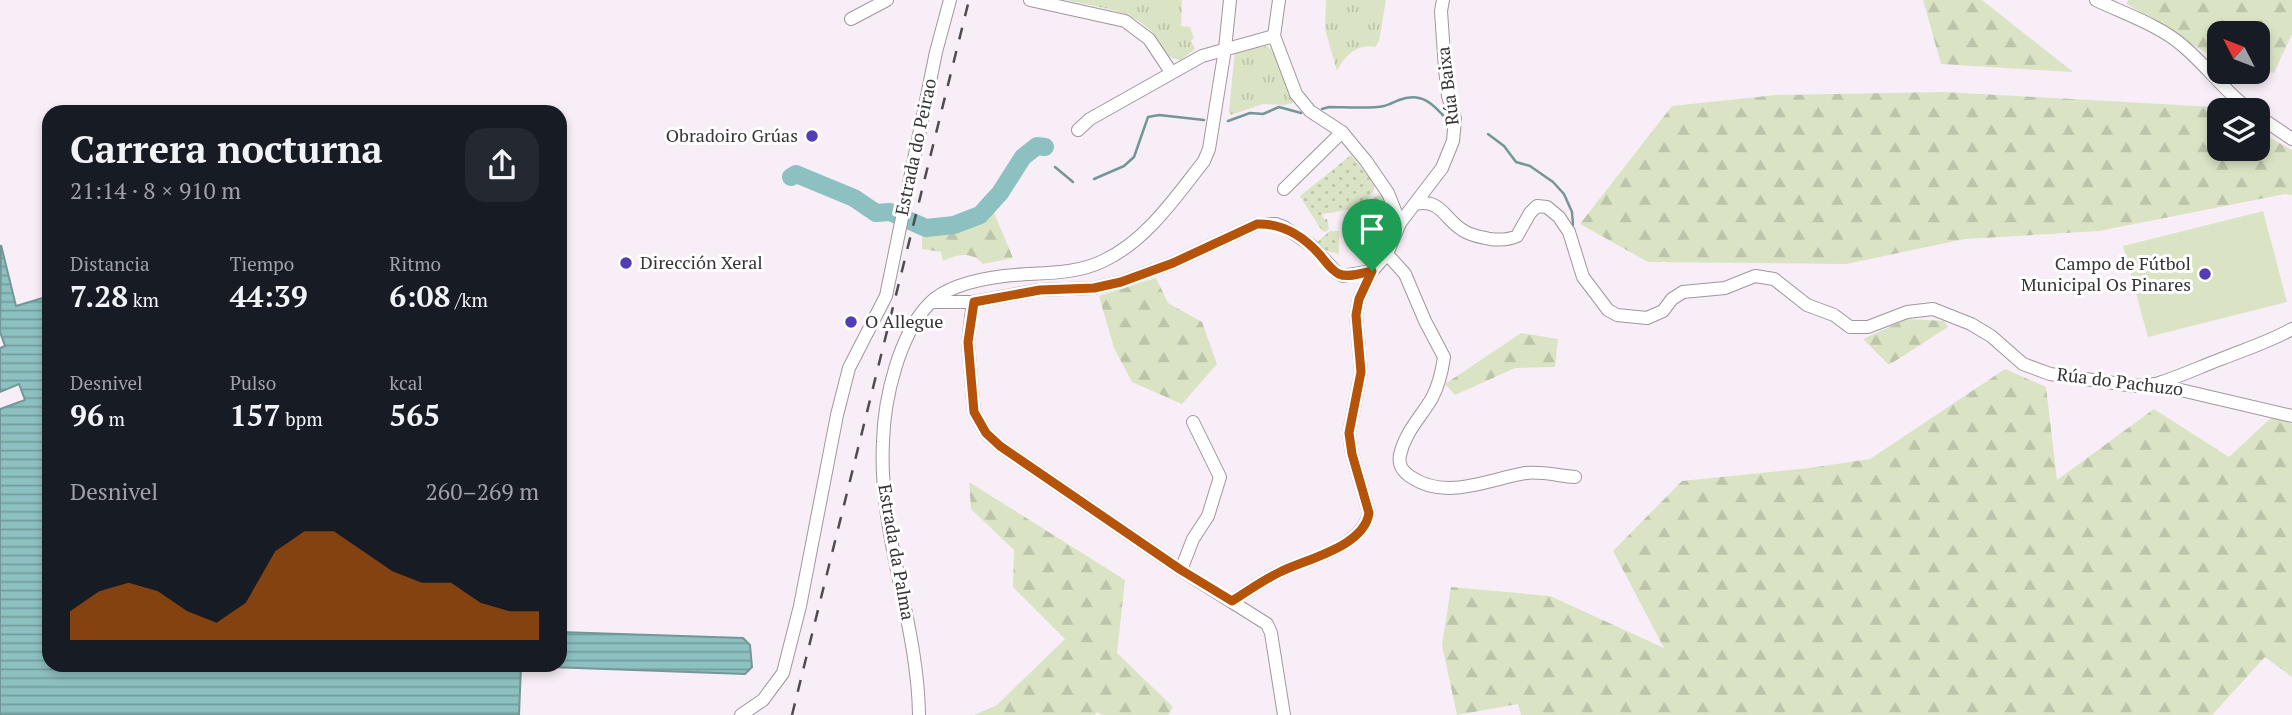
<!DOCTYPE html>
<html lang="es">
<head>
<meta charset="utf-8">
<style>
  body { margin:0; font-family:"PT Serif",serif; background:#242831; color:#f1f3f6; height:100vh; display:flex; flex-direction:column; font-size:26px; white-space:nowrap }
  * { box-sizing:border-box; margin:0 }
  p { font-size:23px; color:#9ea1a6 }
  .icon { flex:none; width:38px; height:38px; fill:none; stroke:currentColor; stroke-width:2; stroke-linecap:round; stroke-linejoin:round }
  .map { position:relative; flex:1; overflow:hidden }
  .panel { position:absolute; left:42px; top:105px; width:525px; height:567px; display:flex; flex-direction:column; background:#171b24; border-radius:21px; box-shadow:0 4px 10px #0003 }
  .panel>* { flex:none }
  .needle { width:46px; rotate:312deg }
  .fabs { position:absolute; left:2207px; top:21px; display:grid; gap:14px }
  .fabs a { display:grid; place-items:center; width:63px; height:63px; border-radius:14px; background:#171b24; box-shadow:0 4px 10px #0003; font-size:35px }
  .pin { position:absolute; display:grid; place-items:center; width:60px; height:60px; color:#fff; margin:-72px -30px; border-radius:50% 50% 50% 0; rotate:-45deg; box-shadow:0 0 7px #0007 }
  .pin .icon { rotate:45deg }
  .round { display:grid; place-items:center; flex:none; width:74px; height:74px; border-radius:21px; background:#242831 }
  .headline { display:flex; align-items:center; justify-content:space-between; height:119px; padding:0 28px }
  h1 { font-size:38px; font-weight:700; line-height:52px }
  .metrics { display:grid; grid-template-columns:repeat(3,1fr); gap:10px; height:119px; padding:7px 28px }
  .metrics div { display:grid; align-content:center }
  .metrics b { font-size:30px; font-weight:700 }
  .metrics small { font-size:19px; font-weight:400 }
  .metrics p { font-size:19px }
  .chart { height:196px; padding:14px 28px }
  .chart p { display:flex; justify-content:space-between }
  .chart svg { width:100%; height:126px; margin-top:7px; fill:#b45309; opacity:.7 }
  .map>svg:first-child { display:block }
  .grass { fill:url(#grass-tufts) }
  .forest { fill:url(#forest-firs) }
  .garden { fill:url(#garden-dots) }
  .pitch { fill:#dae4c5 }
  .water { fill:url(#water-rules); stroke:#739697; stroke-width:2 }
  .lines { fill:none; stroke-linecap:round; stroke-linejoin:round }
  .stream { stroke:#739697; stroke-width:2.5 }
  .river { stroke:#8dc0c0; stroke-width:18 }
  .minor-casing { stroke:#9f969e; stroke-width:14 }
  .minor { stroke:#fff; stroke-width:12 }
  .rail { stroke:#504b4f; stroke-width:2.5; stroke-dasharray:12 12; stroke-linecap:butt }
  .route-casing { stroke:#fff; stroke-width:14 }
  .route { stroke:#b45309; stroke-width:9 }
  .poi-dot { fill:#523db4; stroke:#fff; stroke-width:2.5 }
  .labels { text-anchor:middle; stroke-width:6; stroke-linejoin:round; paint-order:stroke }
  .street-label { font-size:18px; fill:#373336; stroke:#fff }
  .poi-label { font-size:18px; fill:#373336; stroke:#fff; text-anchor:end }
</style>
</head>
<body>
<div class="map">
<svg width="2292" height="715" viewBox="0 0 2292 715">
  <defs>
    <pattern id="grass-tufts" width="24" height="20" patternUnits="userSpaceOnUse" patternTransform="scale(1.75)"><rect width="24" height="20" fill="#dae4c5"/><path d="M3 7l-1-3M5 7V3M7 7l1-3M15 17l-1-3M17 17v-4M19 17l1-3" fill="none" stroke="#bcc4aa"/></pattern>
    <pattern id="forest-firs" width="22" height="20" patternUnits="userSpaceOnUse" patternTransform="scale(1.75)"><rect width="22" height="20" fill="#dae4c5"/><path d="M5 1l3.5 6h-7zM16 11l3.5 6h-7z" fill="#bcc4aa"/></pattern>
    <pattern id="garden-dots" width="8" height="8" patternUnits="userSpaceOnUse" patternTransform="scale(1.75)"><rect width="8" height="8" fill="#dae4c5"/><path d="M2 2h.1M6 6h.1" fill="none" stroke="#bcc4aa" stroke-width="1.8" stroke-linecap="round"/></pattern>
    <pattern id="water-rules" width="6" height="5" patternUnits="userSpaceOnUse" patternTransform="scale(1.75)"><rect width="6" height="5" fill="#8dc0c0"/><path d="M0 2.5h6" fill="none" stroke="#749d9d"/></pattern>
  </defs>
  <rect width="100%" height="100%" fill="#f8eef7"/>
  <g class="grass">
    <path d="M 1066,0 L 1182,0 L 1181,26 L 1190,27 L 1194,38 L 1191,41 L 1195,49 L 1181,60 C 1162,58 1162,45 1152,32 C 1131,9 1095,7 1066,0 Z"/>
    <path d="M 1326,0 L 1386,0 L 1379,41 L 1375,47 C 1357,43 1344,57 1337,71 L 1325,29 Z"/>
    <path d="M 1267,46 C 1281,57 1291,84 1293,103 L 1284,105 L 1263,104 L 1231,115 L 1229,112 L 1235,50 Z"/>
  </g>
  <g class="forest">
    <path d="M 1923,0 L 1982,0 L 2073,72 L 1941,64 Z"/>
    <path d="M 2128,0 L 2292,0 L 2292,34 L 2274,73 L 2258,70 L 2258,33 L 2219,33 L 2219,61 L 2127,4 Z"/>
    <path d="M 1944,92 L 2216,107 L 2221,110 L 2219,110 L 2219,149 L 2258,149 L 2258,131 L 2292,150 L 2292,195 L 2285,194 L 2099,231 L 1965,239 L 1846,264 L 1648,262 L 1580,224 L 1672,106 L 1776,95 Z"/>
    <path d="M 993,210 L 1013,258 L 983,264 C 972,251 957,254 943,261 L 941,252 L 922,249 L 922,233 L 964,228 Z"/>
    <path d="M 1156,278 L 1168,303 L 1202,322 L 1217,364 L 1182,404 L 1132,382 L 1114,348 L 1099,296 Z"/>
    <path d="M 1907,319 L 1944,321 L 1948,327 L 1889,365 L 1863,339 Z"/>
    <path d="M 1521,333 L 1558,339 L 1555,367 L 1515,368 L 1455,395 L 1445,384 Z"/>
    <path d="M 2005,369 L 2046,387 L 2057,480 L 2154,409 L 2229,457 L 2274,415 L 2292,424 L 2292,677 L 2265,657 L 2212,715 L 1521,715 L 1518,704 L 1457,715 L 1442,645 L 1451,587 L 1550,596 L 1664,648 L 1613,551 L 1682,481 L 1810,468 L 1870,459 Z"/>
    <path d="M 969,482 L 1125,580 L 1117,653 L 1173,707 L 1168,715 L 1102,715 L 1097,712 L 1095,715 L 974,715 L 997,705 L 1065,639 L 1013,587 L 1014,550 L 971,509 Z"/>
  </g>
  <g class="garden">
    <path d="M 1351,155 L 1375,184 L 1373,192 L 1360,208 L 1322,214 L 1324,219 L 1327,219 L 1329,229 L 1325,232 L 1322,231 L 1300,196 Z"/>
    <path d="M 1382,194 L 1394,224 L 1393,233 L 1363,233 C 1364,217 1364,199 1382,194 Z"/>
    <path d="M 1330,231 L 1339,231 L 1339,254 L 1320,249 L 1315,244 Z"/>
  </g>
  <path class="pitch" d="M 2263,211 L 2287,302 L 2148,337 L 2123,246 Z"/>
  <path class="water" d="M 1,245 L 16,306 L 49,296 L 49,665 L 560,665 L 560,632 L 743,638 L 750,645 L 752,667 L 745,674 L 521,666 L 519,715 L 0,715 L 0,409 L 25,400 L 19,384 L 0,392 L 0,348 L 5,346 L 0,332 Z"/>
  <g class="lines">
    <g class="stream">
      <path d="M 1322,109 L 1329,107 C 1343,107 1371,109 1384,106 C 1389,105 1394,102 1399,100 C 1423,91 1435,106 1449,122"/>
      <path d="M 1228,121 L 1250,113 L 1263,114 L 1279,107 L 1301,113"/>
      <path d="M 1488,134 L 1504,146 L 1516,162 L 1530,166 L 1553,182 L 1564,194 L 1572,212 L 1573,225"/>
      <path d="M 1055,167 L 1073,182"/>
      <path d="M 1094,179 L 1124,166 L 1134,157 L 1148,117 L 1159,115 L 1204,120"/>
    </g>
    <path class="river" d="M 791,177 L 796,174 L 854,198 L 876,213 L 890,212 L 926,228 L 954,225 L 980,215 L 1000,193 L 1023,157 L 1037,146 L 1045,147"/>
    <defs>
      <g id="minor">
        <path d="M 1030,0 L 1125,21 L 1149,39 L 1171,72"/>
        <path d="M 1279,0 L 1274,36 L 1296,94 L 1310,111 L 1342,132 L 1366,161 L 1388,193 L 1400,223"/>
        <path d="M 2096,0 C 2123,13 2161,26 2183,46 C 2207,66 2225,92 2250,110"/>
        <path d="M 851,19 L 887,0"/>
        <path d="M 2258,116 L 2292,139"/>
        <path d="M 1078,130 L 1090,119 L 1202,56 L 1274,36"/>
        <path d="M 1284,189 L 1342,132"/>
        <path d="M 1415,204 C 1442,198 1444,220 1464,231 C 1472,236 1481,237 1490,239 C 1499,240 1509,240 1517,236 L 1530,213 L 1537,206 L 1547,207 L 1559,217 L 1569,232 L 1583,277 L 1608,310 L 1617,315 L 1647,318 L 1663,311 L 1672,299 L 1683,292 L 1725,288 L 1755,276 L 1774,279 L 1807,305 L 1834,315 L 1850,327 L 1868,327 L 1907,312 L 1933,309 L 1971,324 L 1991,336 L 2023,364 L 2050,374 L 2135,386 L 2155,384 L 2292,416"/>
        <path d="M 1387,254 L 1405,274 L 1425,321 L 1444,357 C 1442,371 1439,385 1432,398 C 1421,417 1405,432 1400,455 C 1398,465 1402,471 1411,477 C 1446,501 1489,479 1526,473 C 1541,471 1560,476 1575,477"/>
        <path d="M 934,302 L 973,302 L 1039,290 L 1094,288 L 1121,282 L 1173,263 L 1257,224 L 1276,224 L 1284,227 L 1312,246 L 1337,273 L 1343,276 L 1372,271"/>
        <path d="M 973,302 L 968,342 L 974,412 L 986,433 L 1000,446 L 1181,570 L 1267,624 L 1271,633 L 1284,715"/>
        <path d="M 2159,383 C 2181,376 2200,367 2221,359 C 2246,349 2269,342 2292,329"/>
        <path d="M 1181,570 L 1193,539 L 1208,516 L 1220,477 L 1193,422"/>
        <path d="M 1232,601 C 1248,591 1263,580 1280,572 C 1307,559 1363,547 1369,513 L 1352,454 L 1349,433 L 1361,372 L 1356,315 L 1359,299 L 1372,271 L 1387,254 L 1400,223 L 1442,168 L 1453,141 L 1455,119 L 1448,96 L 1445,69 L 1441,11 L 1443,0"/>
        <path d="M 741,715 L 763,700 L 783,673 L 800,606 L 837,415 L 849,368 L 886,296 L 936,52 L 950,0"/>
        <path d="M 919,715 C 918,623 878,534 883,442 C 884,399 899,334 930,303 C 947,286 980,279 1004,276 C 1037,272 1072,276 1103,261 C 1146,241 1175,198 1204,161 L 1209,149 L 1225,49 L 1230,0"/>
      </g>
    </defs>
    <use href="#minor" class="minor-casing"/>
    <use href="#minor" class="minor"/>
    <path class="rail" d="M 792,715 L 969,0"/>
  </g>
  <g class="lines">
    <defs>
      <path id="route" d="M 1257,224 C 1283,223 1303,236 1320,255 C 1325,261 1332,271 1339,274 C 1348,278 1363,273 1372,271 L 1359,299 L 1356,315 L 1361,372 L 1349,433 L 1352,454 L 1369,513 C 1364,547 1306,559 1280,572 C 1263,580 1248,591 1232,601 L 1181,570 L 1000,446 L 986,433 L 974,412 L 968,342 L 974,302 L 1040,290 L 1094,288 L 1121,282 L 1173,263 Z"/>
    </defs>
    <use href="#route" class="route-casing"/>
    <use href="#route" class="route"/>
  </g>
  <g class="poi-dot">
    <circle cx="812" cy="136" r="7"/>
    <circle cx="626" cy="263" r="7"/>
    <circle cx="2205" cy="274" r="7"/>
    <circle cx="851" cy="322" r="7"/>
  </g>
  <g class="labels">
    <g class="street-label">
      <text transform="translate(1448 86) rotate(-97)" y="6">Rúa Baixa</text>
      <text transform="translate(916 147) rotate(-78)" y="6">Estrada do Peirao</text>
      <text transform="translate(2120 382) rotate(7)" y="6">Rúa do Pachuzo</text>
      <text transform="translate(896 552) rotate(80)" y="6">Estrada da Palma</text>
    </g>
    <g class="poi-label">
      <text x="798" y="142">Obradoiro Grúas</text>
      <text x="640" y="269" text-anchor="start">Dirección Xeral</text>
      <text x="2191" y="270">Campo de Fútbol<tspan x="2191" dy="21">Municipal Os Pinares</tspan></text>
      <text x="865" y="328" text-anchor="start">O Allegue</text>
    </g>
  </g>
</svg>
<div class="fabs">
<a><svg class="needle" viewBox="-14 -14 28 28"><path d="M0-13l5 13h-10z" fill="#e53935"/><path d="M0 13l5-13h-10z" fill="#9ea1a6"/></svg></a>
<a><svg class="icon" aria-label="layers" viewBox="0 0 24 24"><path d="M12 4l9 5-9 5-9-5zM3 14l9 5 9-5"/></svg></a>
</div>
<div class="pin" style="left:1372px;top:271px;background:#1e9e55"><svg class="icon" aria-label="arrive" viewBox="0 0 24 24"><path d="M6 21V4h12l-3 4 3 4H6"/></svg></div>
<section class="panel">
<div class="headline"><div><h1>Carrera nocturna</h1><p>21:14 · 8 × 910 m</p></div><a class="round"><svg class="icon" aria-label="share" viewBox="0 0 24 24"><path d="M12 15V3M7 8l5-5 5 5M5 13v7h14v-7"/></svg></a></div>
<div class="metrics">
<div><p>Distancia</p><b>7.28<small> km</small></b></div>
<div><p>Tiempo</p><b>44:39</b></div>
<div><p>Ritmo</p><b>6:08<small> /km</small></b></div>
</div>
<div class="metrics">
<div><p>Desnivel</p><b>96<small> m</small></b></div>
<div><p>Pulso</p><b>157<small> bpm</small></b></div>
<div><p>kcal</p><b>565</b></div>
</div>
<div class="chart"><p><span>Desnivel</span>260–269 m</p>
<svg viewBox="0 0 160 44" preserveAspectRatio="none"><path d="M0 44V34L10 27L20 24L30 27L40 34L50 38L60 31L70 13L80 6L90 6L100 13L110 20L120 24L130 24L140 31L150 34L160 34V44z"/></svg>
</div>
</section>
</div>
</body>
</html>
